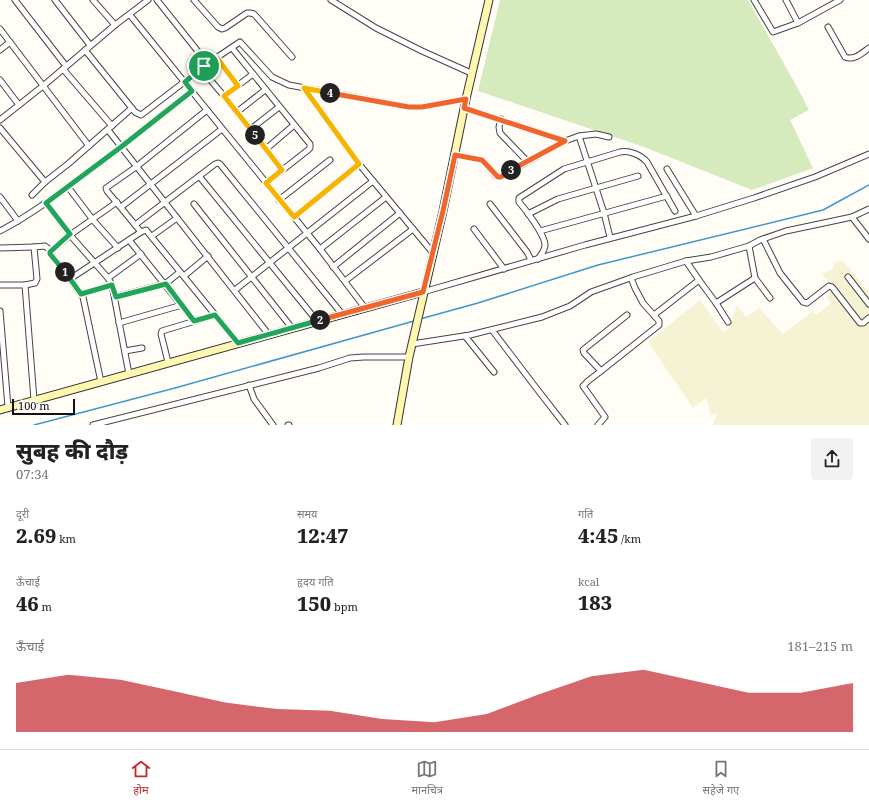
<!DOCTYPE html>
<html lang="hi">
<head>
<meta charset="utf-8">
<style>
  body { margin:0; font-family:"Noto Serif","Noto Sans Devanagari",serif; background:#f2f2f2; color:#222; height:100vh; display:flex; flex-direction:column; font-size:15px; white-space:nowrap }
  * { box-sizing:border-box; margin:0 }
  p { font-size:13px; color:#767676 }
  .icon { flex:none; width:22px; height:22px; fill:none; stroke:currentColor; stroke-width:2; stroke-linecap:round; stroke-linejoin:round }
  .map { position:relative; height:425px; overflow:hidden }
  .panel { display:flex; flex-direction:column; background:#fff; flex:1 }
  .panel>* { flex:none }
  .scale { position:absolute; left:12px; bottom:10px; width:63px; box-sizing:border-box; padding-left:4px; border:2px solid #111; border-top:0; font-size:11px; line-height:14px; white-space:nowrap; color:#111; -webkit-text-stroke:3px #fff; paint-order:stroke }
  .pin { position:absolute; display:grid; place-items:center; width:34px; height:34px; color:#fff; margin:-17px; border:2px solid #fff; border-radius:50%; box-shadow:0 1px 4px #0007 }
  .km { position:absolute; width:20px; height:20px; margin:-10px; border-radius:50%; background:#222; color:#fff; font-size:11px; line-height:20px; text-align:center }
  .round { display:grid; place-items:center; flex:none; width:42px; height:42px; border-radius:4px; background:#f2f2f2 }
  .headline { display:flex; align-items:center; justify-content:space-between; height:68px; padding:0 16px }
  h1 { font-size:22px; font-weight:800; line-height:30px }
  .stats { display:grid; grid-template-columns:repeat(3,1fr); gap:6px; height:68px; padding:4px 16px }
  .stats div { display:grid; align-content:center }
  .stats b { font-size:20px; font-weight:800 }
  .stats small { font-size:11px; font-weight:400 }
  .stats p { font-size:11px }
  .chart { height:112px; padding:8px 16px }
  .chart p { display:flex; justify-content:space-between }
  .chart svg { width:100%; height:72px; margin-top:4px; fill:#c4262e; opacity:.7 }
  .tabs { display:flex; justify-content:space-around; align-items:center; height:56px; border-top:1px solid #e0e0e0; background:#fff; font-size:11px; color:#767676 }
  .tabs a { display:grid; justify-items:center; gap:2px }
  .tabs .on { color:#c4262e }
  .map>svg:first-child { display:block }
  .farmland { fill:#f6f3d4 }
  .green { fill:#d5ebbd }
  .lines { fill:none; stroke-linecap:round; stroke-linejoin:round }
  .stream { stroke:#3f96cf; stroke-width:1.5 }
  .street-casing { stroke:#444; stroke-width:7 }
  .secondary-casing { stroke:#333; stroke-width:9 }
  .street { stroke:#fff; stroke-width:5 }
  .secondary { stroke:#fff6b0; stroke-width:7 }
  .split-1-casing { stroke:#fff; stroke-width:8 }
  .split-2-casing { stroke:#fff; stroke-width:8 }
  .split-3-casing { stroke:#fff; stroke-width:8 }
  .split-4-casing { stroke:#fff; stroke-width:8 }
  .split-5-casing { stroke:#fff; stroke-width:8 }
  .split-6-casing { stroke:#fff; stroke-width:8 }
  .split-1 { stroke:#22a559; stroke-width:5 }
  .split-2 { stroke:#22a559; stroke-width:5 }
  .split-3 { stroke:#f0652b; stroke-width:5 }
  .split-4 { stroke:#f0652b; stroke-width:5 }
  .split-5 { stroke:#f5b400; stroke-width:5 }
  .split-6 { stroke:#f5b400; stroke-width:5 }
</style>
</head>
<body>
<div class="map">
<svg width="869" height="425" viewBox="0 0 869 425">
  <rect width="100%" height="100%" fill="#fffdf5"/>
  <path class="farmland" d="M 842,260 L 869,292 L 869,425 L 713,425 L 717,413 L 711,415 L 706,398 L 693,408 L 648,342 L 700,300 L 723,332 L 730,326 L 737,305 L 746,317 L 759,308 L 783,334 L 813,311 L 816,315 L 831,303 L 826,296 L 834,290 L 822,274 L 834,268 L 833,263 Z"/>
  <path class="green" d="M 500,0 L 748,0 L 797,87 L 809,110 L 790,120 L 813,168 L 752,190 L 644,147 L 478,91 Z"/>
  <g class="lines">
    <g class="stream">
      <path d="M 420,319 L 478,303 L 598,265 L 823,210 L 869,185"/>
      <path d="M 34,425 L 175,388 L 414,321"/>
    </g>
    <defs>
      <g id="street">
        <path d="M 15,0 L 66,66"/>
        <path d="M 55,0 L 90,45"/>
        <path d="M 93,0 L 115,25"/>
        <path d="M 194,0 L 218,27 L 222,29 L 225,28 L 247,13 L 250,13 L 254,14 L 292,57"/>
        <path d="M 331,0 L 376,28 L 422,51 L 471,73"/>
        <path d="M 754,0 L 773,32 L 798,23 L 840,0"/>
        <path d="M 786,0 L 798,23"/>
        <path d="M 130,15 L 320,249 L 365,308"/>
        <path d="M 828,27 L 845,57 C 854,61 862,53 869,48"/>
        <path d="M 0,29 L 89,146"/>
        <path d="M 232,48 L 310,144 L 310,148 L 308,150 L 266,183"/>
        <path d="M 0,50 L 10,42"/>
        <path d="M 85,50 L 135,112 L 141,115 L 145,112 L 201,69 L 206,63 L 204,59 L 157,0"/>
        <path d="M 217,58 L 238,86"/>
        <path d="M 204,66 L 240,42 L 272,77 L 289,85 L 409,107 L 422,107 L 466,99"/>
        <path d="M 63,69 L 112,126"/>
        <path d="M 201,69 L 224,96 L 282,170"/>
        <path d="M 0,80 L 19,105"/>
        <path d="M 304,88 L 359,164 L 433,253"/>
        <path d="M 224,96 L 253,74"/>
        <path d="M 464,108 L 565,141"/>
        <path d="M 237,112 L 265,90"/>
        <path d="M 501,119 L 499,127 L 500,133 L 527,161"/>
        <path d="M 0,120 L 43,86 L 115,25 L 148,0"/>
        <path d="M 0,128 L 45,182"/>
        <path d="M 251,129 L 279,107"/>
        <path d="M 108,130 L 269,335"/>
        <path d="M 579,136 L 596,134 L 609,137"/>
        <path d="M 266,149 L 294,125"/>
        <path d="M 455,155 L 482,160 L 496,176 L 500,177 L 565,141 L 579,136 L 604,213 L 610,237"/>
        <path d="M 667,169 L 696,216"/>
        <path d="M 199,176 L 317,321"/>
        <path d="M 68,187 L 93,220 L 118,248"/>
        <path d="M 32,195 L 45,182 L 68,164 L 132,108"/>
        <path d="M 0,197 L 18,221"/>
        <path d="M 279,200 L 330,160"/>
        <path d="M 46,203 L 70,235 L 108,278 L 112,285 L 129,374"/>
        <path d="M 194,204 L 292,328"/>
        <path d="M 490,204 L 527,252 L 531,260"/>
        <path d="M 121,207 L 222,129"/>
        <path d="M 528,214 L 558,199 L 638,176"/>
        <path d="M 294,217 L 359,164"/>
        <path d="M 852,217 L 869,239"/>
        <path d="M 135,225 L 215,164 L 218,163 L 220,164 L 342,314"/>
        <path d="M 474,229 L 504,269"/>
        <path d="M 0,231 C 31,215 58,194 86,173 C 122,147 157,119 192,91"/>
        <path d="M 540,231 L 667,196"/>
        <path d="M 141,232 L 107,191 L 106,188 L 136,167 L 207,110"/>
        <path d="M 152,236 L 177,218"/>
        <path d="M 763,239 L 780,273 L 803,302 L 807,303 L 829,286 L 832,287 L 860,323 L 863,323 L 869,318"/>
        <path d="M 129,240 L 194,321"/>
        <path d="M 749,246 L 755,278 L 770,298"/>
        <path d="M 0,248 L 34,247"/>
        <path d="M 320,249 L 386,197"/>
        <path d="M 538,259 C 541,255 545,250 545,245 C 545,235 526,210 519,202 L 519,198 L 564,169 L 620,152 C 629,150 641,155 647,162 L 675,211"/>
        <path d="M 333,267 L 400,213"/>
        <path d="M 184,276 L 208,256"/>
        <path d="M 848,277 L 869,304"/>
        <path d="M 108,278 L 141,254"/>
        <path d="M 70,279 L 141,232 L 146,230 L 238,343"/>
        <path d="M 699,280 L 716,303 L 728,322"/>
        <path d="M 345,281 L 413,229"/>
        <path d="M 0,285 L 25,285 L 35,283 L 37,279 L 34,247 L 45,246 L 50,250"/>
        <path d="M 25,285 L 34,400"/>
        <path d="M 235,290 L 373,181"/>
        <path d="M 423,292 L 585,245 L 696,216 L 754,198 L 815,177 L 869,154"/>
        <path d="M 81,294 L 112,285"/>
        <path d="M 115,297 L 165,284 L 180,272"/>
        <path d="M 716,303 L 755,278"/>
        <path d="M 0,311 L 8,407"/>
        <path d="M 627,315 L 583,350 L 584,353 L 601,371 L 659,325 L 659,321 L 643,303 L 635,288 L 631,278"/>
        <path d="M 654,315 L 699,280 L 686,261"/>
        <path d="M 119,323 L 182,305"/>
        <path d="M 492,330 L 537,389 L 565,425"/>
        <path d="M 465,336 L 494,372"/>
        <path d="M 412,344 L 470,335 L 542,317 L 570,306 L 591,292 L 633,277 L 686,261 L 711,257 L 749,246 L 760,240 L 786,231 L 852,217 L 869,209"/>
        <path d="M 125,351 L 142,348"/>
        <path d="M 168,362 L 161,334 L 162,331 L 215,315"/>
        <path d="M 101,382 L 83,297 L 50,253 L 50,252 L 70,235 L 117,202"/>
        <path d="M 249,385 L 254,399 L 273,425"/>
        <path d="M 93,425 L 319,368 L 350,358 L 364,357 L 409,357"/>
        <path d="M 288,425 L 289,425"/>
        <path d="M 598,425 L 605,417 L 583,386 L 588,381 L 601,371"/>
      </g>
      <g id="secondary">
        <path d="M 0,410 L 423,292"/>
        <path d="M 397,425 L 409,357 L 443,211 L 466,99 L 489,0"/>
      </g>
    </defs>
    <use href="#street" class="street-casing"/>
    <use href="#secondary" class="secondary-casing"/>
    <use href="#street" class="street"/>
    <use href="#secondary" class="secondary"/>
  </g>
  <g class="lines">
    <defs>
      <path id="split-1" d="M 65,272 L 50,254 L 50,252 L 70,234 L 46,203 L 121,147 L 192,91 L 185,82 L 204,66"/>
      <path id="split-2" d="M 65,272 L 81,294 L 112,285 L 116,297 L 166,284 L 194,321 L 215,315 L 238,343 L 320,320"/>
      <path id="split-3" d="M 320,320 L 423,292 L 443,211 L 455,155 L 482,160 L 498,177 L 501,177 L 511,170"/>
      <path id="split-4" d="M 330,93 L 409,107 L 422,107 L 466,99 L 464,108 L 565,141 L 511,170"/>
      <path id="split-5" d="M 255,135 L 282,170 L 266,183 L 294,217 L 359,164 L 304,88 L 330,93"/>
      <path id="split-6" d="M 204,66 L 217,58 L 238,86 L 224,96 L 255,135"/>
    </defs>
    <use href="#split-1" class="split-1-casing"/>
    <use href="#split-2" class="split-2-casing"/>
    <use href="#split-3" class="split-3-casing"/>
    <use href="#split-4" class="split-4-casing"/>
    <use href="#split-5" class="split-5-casing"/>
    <use href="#split-6" class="split-6-casing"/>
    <use href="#split-1" class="split-1"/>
    <use href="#split-2" class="split-2"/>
    <use href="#split-3" class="split-3"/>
    <use href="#split-4" class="split-4"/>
    <use href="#split-5" class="split-5"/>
    <use href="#split-6" class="split-6"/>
  </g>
</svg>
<div class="scale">100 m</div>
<div class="pin" style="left:204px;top:66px;background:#1e9e55"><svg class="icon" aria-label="arrive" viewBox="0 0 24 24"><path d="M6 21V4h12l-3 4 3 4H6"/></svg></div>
<b class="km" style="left:65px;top:272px">1</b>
<b class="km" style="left:320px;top:320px">2</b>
<b class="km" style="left:511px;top:170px">3</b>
<b class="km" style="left:330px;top:93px">4</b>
<b class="km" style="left:255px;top:135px">5</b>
</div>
<section class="panel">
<div class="headline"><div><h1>सुबह की दौड़</h1><p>07:34</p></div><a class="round"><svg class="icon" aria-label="share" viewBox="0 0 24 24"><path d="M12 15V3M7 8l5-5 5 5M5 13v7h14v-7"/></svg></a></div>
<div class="stats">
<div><p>दूरी</p><b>2.69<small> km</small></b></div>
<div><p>समय</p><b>12:47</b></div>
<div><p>गति</p><b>4:45<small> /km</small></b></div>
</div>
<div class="stats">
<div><p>ऊँचाई</p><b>46<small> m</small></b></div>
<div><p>हृदय गति</p><b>150<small> bpm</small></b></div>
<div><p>kcal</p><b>183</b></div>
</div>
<div class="chart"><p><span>ऊँचाई</span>181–215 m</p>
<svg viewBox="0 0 160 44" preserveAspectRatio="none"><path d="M0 44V14L10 9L20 12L30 19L40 26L50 30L60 31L70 36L80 38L90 33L100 21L110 10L120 6L130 13L140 20L150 20L160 14V44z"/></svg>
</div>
</section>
<nav class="tabs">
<a class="on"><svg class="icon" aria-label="home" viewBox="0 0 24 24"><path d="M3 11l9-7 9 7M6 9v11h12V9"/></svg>होम</a>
<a><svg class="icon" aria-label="map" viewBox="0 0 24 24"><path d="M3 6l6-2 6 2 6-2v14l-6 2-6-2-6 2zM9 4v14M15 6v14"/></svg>मानचित्र</a>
<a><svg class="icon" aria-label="saved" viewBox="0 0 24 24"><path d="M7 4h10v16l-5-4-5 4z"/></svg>सहेजे गए</a>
</nav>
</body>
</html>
